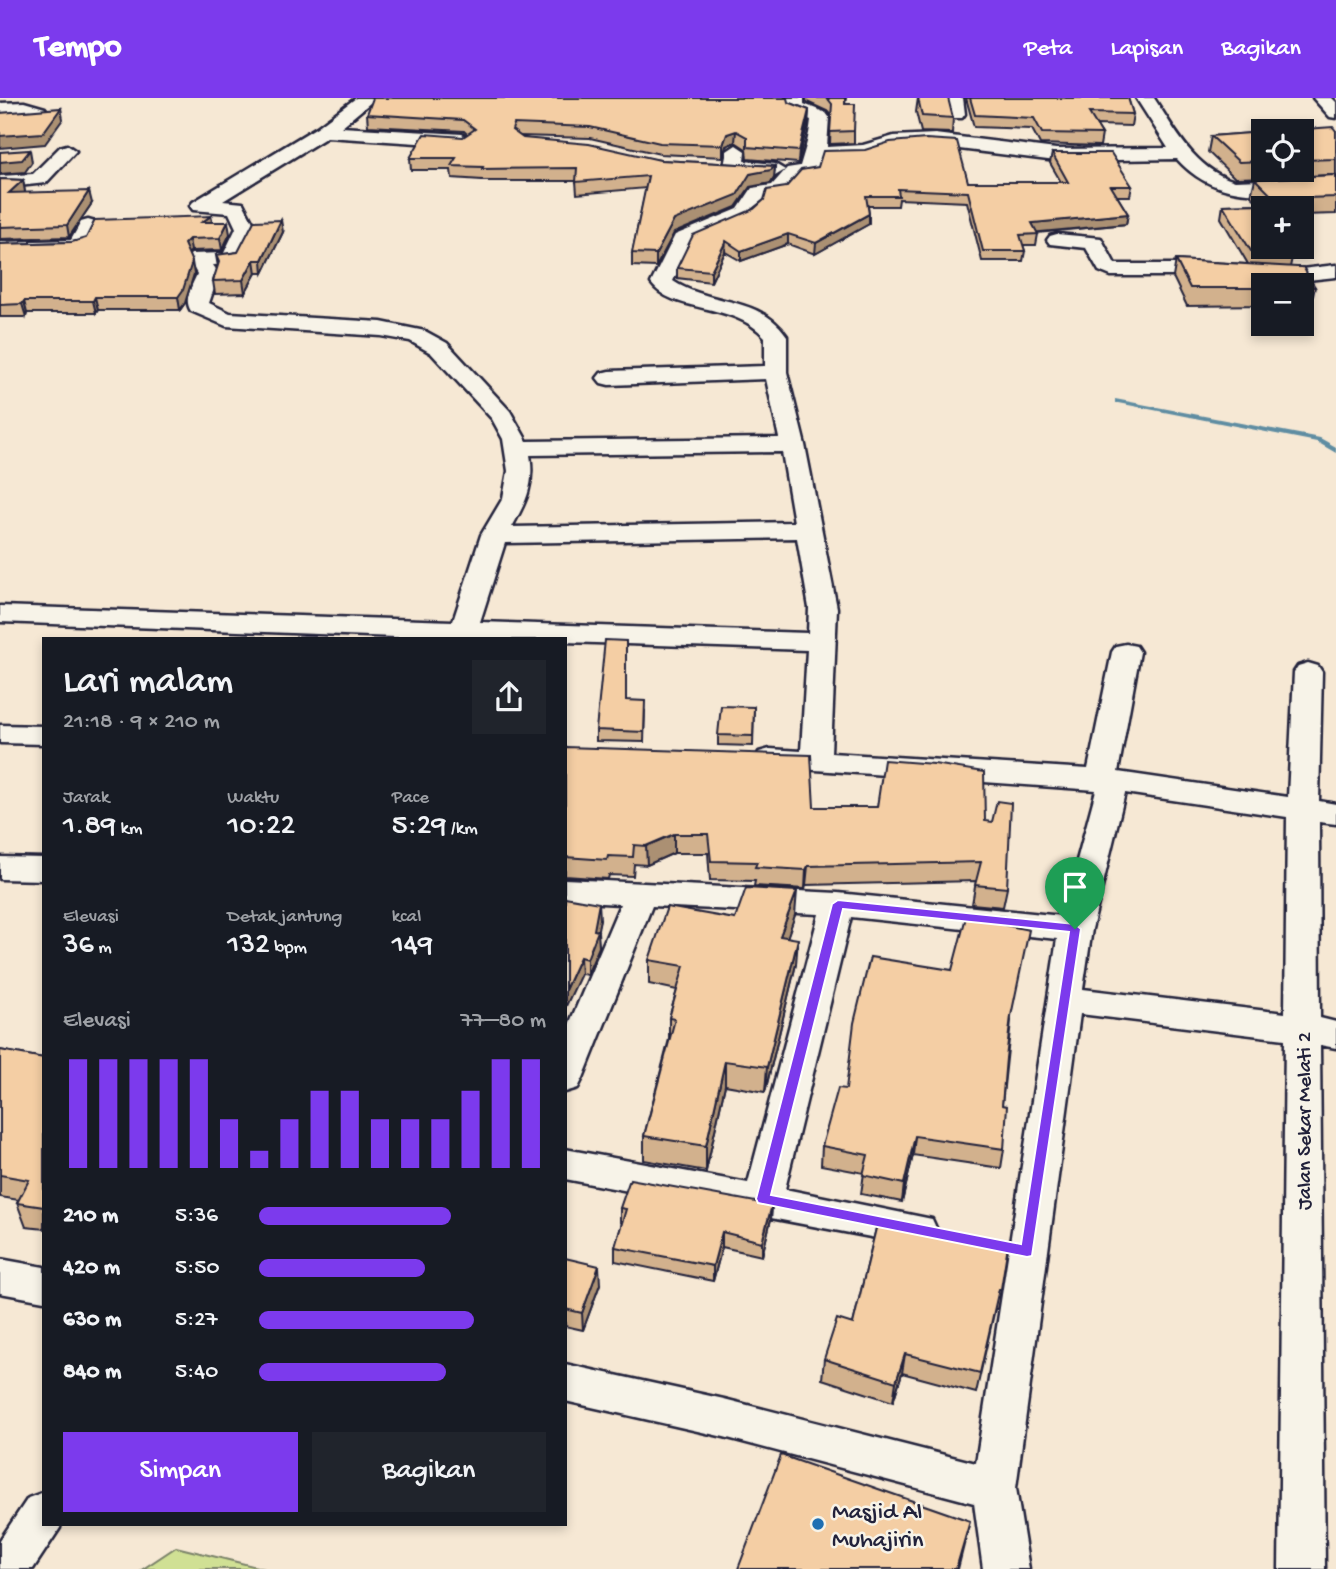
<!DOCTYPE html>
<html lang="id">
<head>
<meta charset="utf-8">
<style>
  body { margin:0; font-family:"Gochi Hand",sans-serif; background:#20242c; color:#f1f3f6; height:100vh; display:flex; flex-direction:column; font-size:26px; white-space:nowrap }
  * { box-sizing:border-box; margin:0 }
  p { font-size:23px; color:#9ea1a6 }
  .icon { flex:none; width:38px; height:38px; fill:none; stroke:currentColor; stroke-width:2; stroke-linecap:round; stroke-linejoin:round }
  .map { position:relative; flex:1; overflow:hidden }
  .details { position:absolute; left:42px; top:539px; width:525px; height:889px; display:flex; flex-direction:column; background:#171b24; border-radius:0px; box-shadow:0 4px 10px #0003 }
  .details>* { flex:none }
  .tools { position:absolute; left:1251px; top:21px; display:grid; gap:14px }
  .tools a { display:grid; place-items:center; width:63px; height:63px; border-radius:0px; background:#171b24; box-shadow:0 4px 10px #0003; font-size:35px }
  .pin { position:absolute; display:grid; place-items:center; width:60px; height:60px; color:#fff; margin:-72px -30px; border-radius:50% 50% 50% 0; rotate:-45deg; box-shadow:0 0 7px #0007 }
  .pin .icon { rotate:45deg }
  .round { display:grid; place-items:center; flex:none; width:74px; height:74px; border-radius:0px; background:#20242c }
  .overview { display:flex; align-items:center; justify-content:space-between; height:119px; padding:0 21px }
  h1 { font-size:38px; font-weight:600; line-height:52px }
  .figures { display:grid; grid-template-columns:repeat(3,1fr); gap:10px; height:119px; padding:7px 21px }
  .figures div { display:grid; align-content:center }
  .figures b { font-size:30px; font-weight:600 }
  .figures small { font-size:19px; font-weight:400 }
  .figures p { font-size:19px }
  .chart { height:196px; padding:14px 21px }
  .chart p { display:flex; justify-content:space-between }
  .chart svg { width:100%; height:126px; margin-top:7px; stroke:#7c3aed; stroke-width:6 }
  .button { display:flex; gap:14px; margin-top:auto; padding:14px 21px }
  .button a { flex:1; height:80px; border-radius:0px; background:#7c3aed; color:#fff; font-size:28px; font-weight:600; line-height:80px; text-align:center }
  .button a+a { background:#20242c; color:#f1f3f6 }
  ul { padding:0 21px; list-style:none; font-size:23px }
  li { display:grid; grid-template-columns:112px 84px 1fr; align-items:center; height:52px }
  li i { height:18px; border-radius:9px; background:#7c3aed }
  header { display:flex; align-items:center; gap:42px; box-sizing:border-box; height:98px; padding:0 35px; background:#7c3aed; color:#fff }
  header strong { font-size:33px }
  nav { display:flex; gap:38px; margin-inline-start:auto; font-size:24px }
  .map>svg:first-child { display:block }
  .green { fill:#d0e094; stroke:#798168; stroke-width:2 }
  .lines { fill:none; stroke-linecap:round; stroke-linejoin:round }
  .stream { fill:#5f8da2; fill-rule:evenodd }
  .minor-casing { stroke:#22223b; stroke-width:5 }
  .minor { fill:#f7f3e8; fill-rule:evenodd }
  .wall { fill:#d2b18d; stroke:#22223b; stroke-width:2 }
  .shaded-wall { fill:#ab9073; stroke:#22223b; stroke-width:2 }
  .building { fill:#f4cea4; stroke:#22223b; stroke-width:2 }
  .route { fill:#7c3aed; stroke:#fff; stroke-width:2; fill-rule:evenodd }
  .poi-dot { fill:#1f6fb2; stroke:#f7f3e8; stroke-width:2.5 }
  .labels { text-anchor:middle; stroke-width:5; stroke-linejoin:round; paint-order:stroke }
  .street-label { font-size:21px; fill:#22223b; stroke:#f7f3e8 }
  .near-poi-label { font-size:24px; fill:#22223b; stroke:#f7f3e8; text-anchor:start }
</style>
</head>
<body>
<header>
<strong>Tempo</strong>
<nav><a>Peta</a><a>Lapisan</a><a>Bagikan</a></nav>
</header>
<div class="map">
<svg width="1336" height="1471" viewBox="0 0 1336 1471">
  <rect width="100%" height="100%" fill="#f6e8d4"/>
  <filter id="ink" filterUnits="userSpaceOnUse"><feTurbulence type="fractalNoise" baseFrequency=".0143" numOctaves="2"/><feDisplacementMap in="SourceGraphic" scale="14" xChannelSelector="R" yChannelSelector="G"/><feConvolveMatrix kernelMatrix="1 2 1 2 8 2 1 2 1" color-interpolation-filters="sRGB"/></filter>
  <g filter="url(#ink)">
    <path class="green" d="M 176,1449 L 265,1471 L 143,1471 Z"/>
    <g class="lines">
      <path class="stream" d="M 1115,301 L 1320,340 L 1336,349 L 1336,355 L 1317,344 L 1118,305 L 1115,305 Z"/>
      <defs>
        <g id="minor">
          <path d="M 356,0 L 376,0 L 341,29 L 462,36 L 471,42 L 462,48 L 327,39 L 223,103 L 243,105 L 256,130 L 238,166 L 213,167 L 219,176 L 209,205 L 230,215 L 381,224 L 425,233 L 447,245 L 510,313 L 527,343 L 779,340 L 766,281 L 609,287 L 601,285 L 597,280 L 601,275 L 609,273 L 765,268 L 765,239 C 732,203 673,216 651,185 L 675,137 L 738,111 L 752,90 L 772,87 L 787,70 L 800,68 C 805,51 809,40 811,22 L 789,13 L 786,0 L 804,0 L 804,6 L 826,15 L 829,19 L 827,49 L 863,47 L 894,38 L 935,36 L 1056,51 L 1168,50 L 1136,0 L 1154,0 C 1175,32 1195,72 1235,83 L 1336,79 L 1336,91 C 1276,93 1221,110 1177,61 L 1056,63 L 935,48 L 895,50 L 864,59 L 821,60 L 815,78 L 799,80 L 785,97 L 764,100 L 762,110 L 752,119 L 691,145 L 673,183 C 711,208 759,197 787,238 L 787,274 L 805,347 L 837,510 L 831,655 L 1088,671 L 1112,554 L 1116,548 L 1126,546 L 1136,548 L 1140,554 L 1118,674 L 1288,699 L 1294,574 L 1298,568 L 1308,565 L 1318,568 L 1322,574 L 1319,703 L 1336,706 L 1336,726 L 1319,724 L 1320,920 L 1336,924 L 1336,950 L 1320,947 L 1325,1471 L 1279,1471 L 1285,941 L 1080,916 L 1016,1390 L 1029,1471 L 983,1471 L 974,1405 L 724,1339 L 565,1303 L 565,1266 L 724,1301 L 976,1365 L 1057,841 L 851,819 L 785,1091 L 932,1121 L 937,1132 L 932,1143 L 918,1148 L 565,1081 L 565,1051 L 748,1085 L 819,816 L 652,808 L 583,980 L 578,990 L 565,994 L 565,936 L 620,806 L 565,803 L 565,781 L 838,795 L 1062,818 L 1096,692 L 759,668 L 755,661 L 759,654 L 770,651 L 801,653 L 807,552 L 565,544 L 565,541 L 447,541 L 0,524 L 0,508 L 453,523 L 481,437 L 503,400 L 508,373 L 503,341 L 492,321 L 431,255 L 410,243 L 381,238 L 226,228 L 191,213 C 183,201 192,188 197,176 L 188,160 L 191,156 L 224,155 L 236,130 L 229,115 L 193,112 L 190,108 L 193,104 L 317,29 ZM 782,354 L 794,424 L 512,429 C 526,404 535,386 530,357 ZM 797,440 L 809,510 L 808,535 L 480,524 L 505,445 ZM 1125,695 L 1287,719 L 1285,915 L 1083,891 L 1092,831 Z"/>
          <path d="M 945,0 L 963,0 L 965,16 L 962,20 L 950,20 Z"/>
          <path d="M 1313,0 L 1332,0 L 1336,4 L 1336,20 L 1330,19 Z"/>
          <path d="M 24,4 L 45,10 L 48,14 L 39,19 L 23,14 L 0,15 L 0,5 Z"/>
          <path d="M 67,47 L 76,53 L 46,85 L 0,90 L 0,78 L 33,76 L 60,49 Z"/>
          <path d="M 736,47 L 745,53 L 744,63 L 775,66 L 785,72 L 775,78 L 727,72 L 724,68 L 727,53 Z"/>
          <path d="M 88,122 L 95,124 L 98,128 L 86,151 L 74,154 L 0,156 L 0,144 L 71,142 L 81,124 Z"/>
          <path d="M 1057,136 L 1101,140 L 1115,166 L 1216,166 L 1223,168 L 1226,172 L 1223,176 L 1216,178 L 1111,178 L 1099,173 L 1086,150 L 1050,146 L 1047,142 L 1050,138 Z"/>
          <path d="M 1336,167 L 1336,179 C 1309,182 1283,186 1257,179 L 1253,175 L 1257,171 L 1293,172 Z"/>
          <path d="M 0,627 L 44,628 L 44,646 L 0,645 Z"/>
          <path d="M 0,759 L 44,760 L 44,782 L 0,781 Z"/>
          <path d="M 0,1161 L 44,1169 L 44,1203 L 0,1195 Z"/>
          <path d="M 44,1394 L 44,1426 L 61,1426 L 60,1430 L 33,1471 L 0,1471 L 0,1442 L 28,1400 Z"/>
        </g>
      </defs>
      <use href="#minor" class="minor-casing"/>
      <use href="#minor" class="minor"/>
    </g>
    <g class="wall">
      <path d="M 805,0 L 846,0 L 845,6 L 854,33 L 854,45 L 830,46 L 831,17 L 827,13 L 807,4 Z"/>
      <path d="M 918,0 L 953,20 L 952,35 L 921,34 L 916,14 Z"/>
      <path d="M 966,0 L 1128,0 L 1133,16 L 1131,28 L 1096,27 L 1102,36 L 1100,48 L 1040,46 L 1032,31 L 974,29 Z"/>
      <path d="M 788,4 L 809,12 L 808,24 L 798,65 L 747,61 L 746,51 L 735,44 L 726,48 L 723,59 L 660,56 L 590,40 L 521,38 L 523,40 L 660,62 L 775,68 L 774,80 L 771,85 L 750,89 L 736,109 L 674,135 L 656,169 L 632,168 L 632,155 L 646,90 L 577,96 L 576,83 L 482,83 L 482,82 L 452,80 L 451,72 L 411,72 L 410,60 L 463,39 L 467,36 L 464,33 L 368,28 L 367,16 Z"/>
      <path d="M 1302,33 L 1336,33 L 1336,77 L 1235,80 L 1208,54 L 1211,38 L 1264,34 L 1264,72 L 1302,72 Z"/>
      <path d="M 1052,55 L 1132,88 L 1130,98 L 1117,98 L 1128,116 L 1126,126 L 1037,135 L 1038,136 L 1036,147 L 1023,147 L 1025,153 L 1023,163 L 982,163 L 967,104 L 899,101 L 898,108 L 868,108 L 869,116 L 869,126 L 815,156 L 788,146 L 741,163 L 725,154 L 711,184 L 677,180 L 677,170 L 764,102 L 968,84 L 1061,84 L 1050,65 Z"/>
      <path d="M 1336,77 L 1336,116 L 1302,117 L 1302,110 L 1264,110 L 1293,155 L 1290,169 L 1315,189 L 1311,207 L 1302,207 L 1302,187 L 1264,187 L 1264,207 L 1187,208 L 1173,179 L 1176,162 L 1248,166 L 1221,120 L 1223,107 L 1260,106 L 1251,98 L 1255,81 Z"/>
      <path d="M 0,81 L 23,82 L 25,95 L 92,105 L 69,139 L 0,141 Z"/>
      <path d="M 211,118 L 212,124 L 230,136 L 222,152 L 191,153 L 188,156 L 194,176 L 185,205 L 180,212 L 98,212 L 96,215 L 27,215 L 26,219 L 0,219 L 0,146 L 72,144 Z"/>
      <path d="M 283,134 L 263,175 L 256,175 L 245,195 L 215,196 L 213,183 L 218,169 L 216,157 L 238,154 Z"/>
      <path d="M 754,609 L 753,648 L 718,647 L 718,637 Z"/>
      <path d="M 645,613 L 644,644 L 596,643 L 596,632 Z"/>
      <path d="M 565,649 L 814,709 L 985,723 L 1007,790 L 1003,809 L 972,806 L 976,783 L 806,787 L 805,791 L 754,788 L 755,783 L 710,782 L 708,755 L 674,755 L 647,767 L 634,766 L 633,778 L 609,777 L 608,781 L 565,778 Z"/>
      <path d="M 565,799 L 600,821 L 597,832 L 599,849 L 587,877 L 581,876 Z"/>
      <path d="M 795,817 L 787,839 L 796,866 L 765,994 L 725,987 L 706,1073 L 644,1062 L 644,1038 L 669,941 L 669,920 L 677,892 L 649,886 L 649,862 L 735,821 Z"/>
      <path d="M 1005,827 L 1011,923 L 1002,1007 L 1004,1051 L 1001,1070 L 913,1057 L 902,1104 L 861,1096 L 864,1075 L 821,1067 L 822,1048 L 846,991 L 952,872 Z"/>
      <path d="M 0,952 L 44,960 L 44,1131 L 26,1129 L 17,1105 L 19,1102 L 0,1099 Z"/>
      <path d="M 772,1107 L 771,1121 L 762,1158 L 722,1149 L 713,1183 L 615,1163 L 615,1149 L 622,1125 L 620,1124 L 620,1110 Z"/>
      <path d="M 878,1122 L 1001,1191 L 997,1211 L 995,1211 L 976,1295 L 902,1275 L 893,1304 L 822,1281 L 824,1261 L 853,1226 Z"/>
      <path d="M 565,1160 L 600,1186 L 583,1232 L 565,1228 Z"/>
    </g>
    <g class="shaded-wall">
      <path d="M 61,10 L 63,21 L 45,46 L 0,50 L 0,38 Z"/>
      <path d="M 809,12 L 808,24 L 798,65 L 799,53 Z"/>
      <path d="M 736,33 L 735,44 L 726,48 L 723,59 L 723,47 L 727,36 Z"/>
      <path d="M 30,52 L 32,64 L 25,74 L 0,76 L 0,64 Z"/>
      <path d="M 775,68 L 774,80 L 771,85 L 750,89 L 736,109 L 674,135 L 656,169 L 656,156 L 674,122 L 750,76 Z"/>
      <path d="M 23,82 L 25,94 L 12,107 L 9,95 Z"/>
      <path d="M 89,93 L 92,105 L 69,139 L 67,127 Z"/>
      <path d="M 869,116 L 869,126 L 815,156 L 816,145 Z"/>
      <path d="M 1128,116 L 1126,126 L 1030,135 L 1032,125 Z"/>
      <path d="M 211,118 L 213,130 L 202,124 Z"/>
      <path d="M 281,122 L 283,134 L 263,175 L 262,162 Z"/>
      <path d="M 228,124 L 230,136 L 222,152 L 220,140 Z"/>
      <path d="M 788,136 L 788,146 L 741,163 L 741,153 Z"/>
      <path d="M 189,141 L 191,153 L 186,158 L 184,146 Z"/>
      <path d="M 726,143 L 725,154 L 711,184 L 711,173 Z"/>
      <path d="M 254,162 L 256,175 L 245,195 L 243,182 Z"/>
      <path d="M 192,164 L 194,176 L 185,205 L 180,212 L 178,199 Z"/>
      <path d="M 95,199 L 98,212 L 96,215 L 93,203 Z"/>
      <path d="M 24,203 L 27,215 L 26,219 L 22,206 Z"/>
      <path d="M 674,736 L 674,755 L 647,767 L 646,748 Z"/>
      <path d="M 808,768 L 806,787 L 805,791 L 806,772 Z"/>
      <path d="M 797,793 L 795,817 L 779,863 L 780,838 Z"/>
      <path d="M 599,805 L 600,821 L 597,836 L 598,833 L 599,849 L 587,877 L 587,861 Z"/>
      <path d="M 798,841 L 796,866 L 765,994 L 767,969 Z"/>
      <path d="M 580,859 L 581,876 L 565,910 L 565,892 Z"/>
      <path d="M 725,963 L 725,987 L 706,1073 L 706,1048 Z"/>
      <path d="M 915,1038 L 913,1057 L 902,1104 L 904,1086 Z"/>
      <path d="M 772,1107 L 771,1121 L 762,1158 L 762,1144 Z"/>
      <path d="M 722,1134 L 722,1149 L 713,1183 L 713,1168 Z"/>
      <path d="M 599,1168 L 600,1186 L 583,1232 L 582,1215 Z"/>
      <path d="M 905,1256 L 902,1275 L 893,1304 L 896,1284 Z"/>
      <path d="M 970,1423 L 958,1471 L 956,1471 Z"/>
    </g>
    <g class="building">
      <path d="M 373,0 L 787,0 L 788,4 L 809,12 L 799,53 L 747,49 L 747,39 L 736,33 L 727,36 L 723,47 L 660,45 L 590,29 L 514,26 L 512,32 L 523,40 L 589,46 L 660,62 L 775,68 L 771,72 L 750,76 L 737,97 L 674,122 L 656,156 L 632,155 L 648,78 L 576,84 L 577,70 L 482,71 L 483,69 L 451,68 L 456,60 L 410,60 L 424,36 L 463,39 L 475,31 L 463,22 L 367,16 Z"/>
      <path d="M 825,0 L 845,0 L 845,6 L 855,6 L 854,33 L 830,34 L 832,6 L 828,1 Z"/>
      <path d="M 918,0 L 948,0 L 953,20 L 922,18 Z"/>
      <path d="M 970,0 L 1128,0 L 1133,16 L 1089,15 L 1102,36 L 1042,35 L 1034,20 L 975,17 Z"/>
      <path d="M 61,10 L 43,35 L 0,38 L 0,15 Z"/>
      <path d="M 1333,29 L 1336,33 L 1336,61 L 1302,62 L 1302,33 L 1278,33 Z"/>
      <path d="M 1264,34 L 1264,63 L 1239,64 L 1211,38 Z"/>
      <path d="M 926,41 L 957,43 L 968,84 L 1068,84 L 1052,55 L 1111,55 L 1132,88 L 1111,88 L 1128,116 L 1032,125 L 1038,136 L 1020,137 L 1025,153 L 983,153 L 968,94 L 898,91 L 899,98 L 866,98 L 869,116 L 816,145 L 788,136 L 741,153 L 726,143 L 711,173 L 677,170 L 693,137 L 754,111 L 764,102 L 767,92 L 786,89 L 801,72 L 818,69 L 823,53 L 865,52 L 890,44 Z"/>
      <path d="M 30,52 L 22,62 L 0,64 L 0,54 Z"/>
      <path d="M 1336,77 L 1336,99 L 1275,101 L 1255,81 Z"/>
      <path d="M 0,81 L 23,82 L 9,95 L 89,93 L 67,127 L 0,129 Z"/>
      <path d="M 1265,106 L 1268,110 L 1264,110 L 1264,149 L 1289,149 L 1293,155 L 1251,153 L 1223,107 Z"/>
      <path d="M 211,118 L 202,124 L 228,124 L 220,140 L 189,141 L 184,146 L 192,164 L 183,192 L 178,199 L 95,199 L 93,203 L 24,203 L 22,206 L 0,207 L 0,146 L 72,144 L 86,140 L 95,122 Z"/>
      <path d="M 281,122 L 262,162 L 254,162 L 243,182 L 213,183 L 219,164 L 216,157 L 238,154 L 254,123 Z"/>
      <path d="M 1176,162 L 1297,169 L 1303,169 L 1315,189 L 1302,189 L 1302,187 L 1264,187 L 1264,190 L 1190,190 Z"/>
      <path d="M 605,542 L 626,543 L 626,602 L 645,603 L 644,634 L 596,632 Z"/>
      <path d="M 721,608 L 754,609 L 753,638 L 718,637 Z"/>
      <path d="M 565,649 L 811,657 L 814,709 L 877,709 L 884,662 L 934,666 L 984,674 L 985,723 L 992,724 L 997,703 L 1011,705 L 1007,790 L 975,787 L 981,764 L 808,768 L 806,772 L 755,769 L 757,764 L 711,763 L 708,736 L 674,736 L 646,748 L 634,747 L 633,759 L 608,758 L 607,762 L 565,759 Z"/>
      <path d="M 746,790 L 797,793 L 780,838 L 798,841 L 767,969 L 725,963 L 706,1048 L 644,1038 L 675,921 L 669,920 L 684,868 L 649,862 L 667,809 L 735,821 Z"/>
      <path d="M 565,799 L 599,805 L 594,832 L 598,833 L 594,843 L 587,861 L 580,859 L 565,892 Z"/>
      <path d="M 967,815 L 1005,819 L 1005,827 L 1029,832 L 1011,918 L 1006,960 L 1002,1007 L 1007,1008 L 1004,1051 L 915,1038 L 904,1086 L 863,1077 L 868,1057 L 822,1048 L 838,990 L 846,991 L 854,925 L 870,859 L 952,872 Z"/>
      <path d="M 0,952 L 44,960 L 44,1109 L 17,1105 L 29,1082 L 0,1077 Z"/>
      <path d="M 630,1081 L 772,1107 L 762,1144 L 722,1134 L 713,1168 L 615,1149 L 626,1111 L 620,1110 Z"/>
      <path d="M 878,1122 L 1008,1147 L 1001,1191 L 999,1191 L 980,1275 L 905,1256 L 896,1284 L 824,1261 L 837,1221 L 853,1226 Z"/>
      <path d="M 565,1160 L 599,1168 L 582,1215 L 565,1211 Z"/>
      <path d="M 781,1357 L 970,1423 L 956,1471 L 738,1471 Z"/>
    </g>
  </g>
  <path class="route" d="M 838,802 L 1075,826 L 1081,831 L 1032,1158 L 1027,1159 L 758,1105 L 756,1101 L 832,806 ZM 843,811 L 1069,834 L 1021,1146 L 771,1097 Z"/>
  <circle class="poi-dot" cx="818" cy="1426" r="7"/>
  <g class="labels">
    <g class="street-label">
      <text transform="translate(1303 1023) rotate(-90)" y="7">Jalan Sekar Melati 2</text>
    </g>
    <g class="near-poi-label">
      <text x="832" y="1420">Masjid Al<tspan x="832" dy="28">Muhajirin</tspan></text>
    </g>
  </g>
</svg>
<div class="tools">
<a><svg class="icon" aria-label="locate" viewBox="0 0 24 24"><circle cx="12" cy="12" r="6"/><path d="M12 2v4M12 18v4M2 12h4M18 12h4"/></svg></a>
<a>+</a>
<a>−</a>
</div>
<div class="pin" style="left:1075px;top:831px;background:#1e9e55"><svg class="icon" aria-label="arrive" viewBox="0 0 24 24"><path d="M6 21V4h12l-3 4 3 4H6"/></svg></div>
<section class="details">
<div class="overview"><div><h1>Lari malam</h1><p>21:18 · 9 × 210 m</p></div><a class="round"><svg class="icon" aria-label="share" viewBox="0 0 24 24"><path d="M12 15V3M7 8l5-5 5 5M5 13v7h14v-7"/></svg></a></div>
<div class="figures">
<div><p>Jarak</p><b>1.89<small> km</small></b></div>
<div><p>Waktu</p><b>10:22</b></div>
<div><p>Pace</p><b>5:29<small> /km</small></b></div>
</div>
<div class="figures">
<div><p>Elevasi</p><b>36<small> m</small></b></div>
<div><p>Detak jantung</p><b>132<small> bpm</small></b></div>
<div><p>kcal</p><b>149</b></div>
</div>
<div class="chart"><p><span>Elevasi</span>77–80 m</p>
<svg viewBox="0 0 160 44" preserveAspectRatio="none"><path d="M5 44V6M15 44V6M25 44V6M35 44V6M45 44V6M55 44V27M65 44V38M75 44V27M85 44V17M95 44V17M105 44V27M115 44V27M125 44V27M135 44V17M145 44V6M155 44V6"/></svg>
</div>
<ul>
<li><b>210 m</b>5:36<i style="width:67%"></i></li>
<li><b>420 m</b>5:50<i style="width:58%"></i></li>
<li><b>630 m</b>5:27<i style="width:75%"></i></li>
<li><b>840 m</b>5:40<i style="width:65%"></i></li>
</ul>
<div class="button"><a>Simpan</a><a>Bagikan</a></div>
</section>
</div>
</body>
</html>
